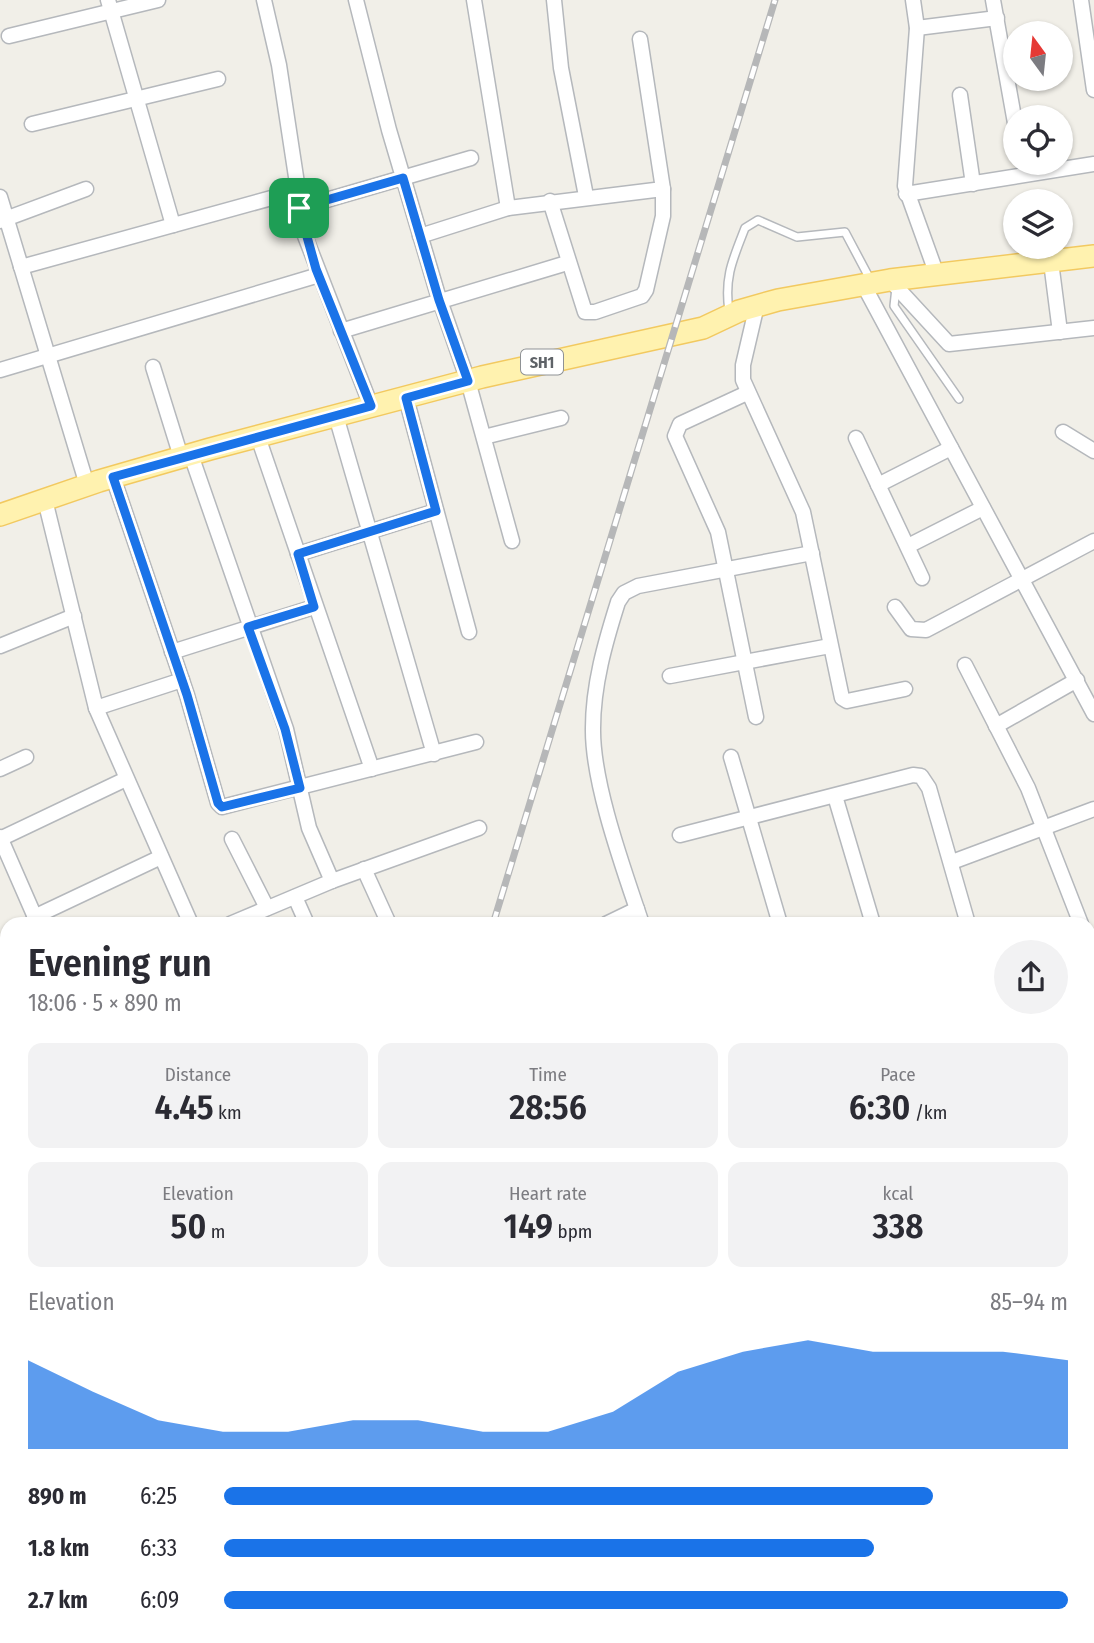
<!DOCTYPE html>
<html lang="en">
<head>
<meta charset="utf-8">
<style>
  body { margin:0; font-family:"Fira Sans Condensed",sans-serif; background:#f2f2f3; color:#2b2b33; height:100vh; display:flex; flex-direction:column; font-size:26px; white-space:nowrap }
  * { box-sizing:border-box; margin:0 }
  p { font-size:23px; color:#7c7c81 }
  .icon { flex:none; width:38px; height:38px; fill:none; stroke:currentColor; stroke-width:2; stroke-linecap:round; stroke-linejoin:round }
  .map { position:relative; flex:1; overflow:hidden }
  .side { position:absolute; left:0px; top:917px; width:1096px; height:726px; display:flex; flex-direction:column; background:#fff; border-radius:21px 21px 0 0; box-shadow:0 2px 5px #0004 }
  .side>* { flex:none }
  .needle { width:46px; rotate:345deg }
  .tools { position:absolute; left:1003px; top:21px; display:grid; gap:14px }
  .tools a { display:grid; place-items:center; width:70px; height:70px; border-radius:50%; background:#fff; box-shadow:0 2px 5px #0004; font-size:35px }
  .pin { position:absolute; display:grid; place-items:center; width:60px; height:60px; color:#fff; margin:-30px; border-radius:14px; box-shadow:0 4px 10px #0006 }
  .round { display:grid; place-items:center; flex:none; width:74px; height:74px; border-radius:37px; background:#f2f2f3 }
  .overview { display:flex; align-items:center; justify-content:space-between; height:119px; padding:0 28px }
  h1 { font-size:38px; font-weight:600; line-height:52px }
  .metrics { display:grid; grid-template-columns:repeat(3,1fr); gap:10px; height:119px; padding:7px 28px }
  .metrics div { display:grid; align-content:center; border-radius:14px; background:#f2f2f3; text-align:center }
  .metrics b { font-size:35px; font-weight:600 }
  .metrics small { font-size:19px; font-weight:400 }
  .metrics p { font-size:19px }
  .chart { height:196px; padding:14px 28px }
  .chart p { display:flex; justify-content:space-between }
  .chart svg { width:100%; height:126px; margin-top:7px; fill:#1a73e8; opacity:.7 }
  ul { padding:0 28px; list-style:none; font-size:23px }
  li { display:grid; grid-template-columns:112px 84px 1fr; align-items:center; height:52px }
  li i { height:18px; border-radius:9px; background:#1a73e8 }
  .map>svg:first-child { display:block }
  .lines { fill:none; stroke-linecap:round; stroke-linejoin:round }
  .service-casing { stroke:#b5b8bc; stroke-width:10 }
  .minor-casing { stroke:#b5b8bc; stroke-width:17 }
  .primary-casing { stroke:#f2c960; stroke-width:24 }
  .service { stroke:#fff; stroke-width:7 }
  .minor { stroke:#fff; stroke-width:14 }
  .primary { stroke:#fff2af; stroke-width:21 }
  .rail-casing { stroke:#b6b7b8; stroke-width:7 }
  .rail { stroke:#fff; stroke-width:4.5; stroke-dasharray:13; stroke-linecap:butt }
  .route-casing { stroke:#fff; stroke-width:14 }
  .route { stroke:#1a73e8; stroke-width:9 }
  .labels { text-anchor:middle; stroke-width:5; stroke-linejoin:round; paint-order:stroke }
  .shield { fill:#fff; stroke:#8f9295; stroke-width:2 }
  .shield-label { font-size:16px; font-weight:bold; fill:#5f6368 }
</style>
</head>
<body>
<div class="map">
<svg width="1094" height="1643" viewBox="0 0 1094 1643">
  <rect width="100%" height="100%" fill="#f1efe8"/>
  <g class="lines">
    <defs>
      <g id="service">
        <path d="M 896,288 L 894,306 L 959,399"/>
        <path d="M 729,311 C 724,277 733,259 745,228 L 758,220 L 797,237 L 845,232 L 871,281"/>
      </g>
      <g id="minor">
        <path d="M 108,0 L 173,225"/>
        <path d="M 264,0 L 279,65 L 305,236 L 371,406"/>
        <path d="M 356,0 L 389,130 L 437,292 L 468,381 L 512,541"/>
        <path d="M 474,0 L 508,208"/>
        <path d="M 554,0 L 561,68 L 586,196"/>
        <path d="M 913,0 L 917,28 L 905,186 L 937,275"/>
        <path d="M 993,0 L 1015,123"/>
        <path d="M 1081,0 L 1094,90"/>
        <path d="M 917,28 L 997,18"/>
        <path d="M 9,36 L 158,0"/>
        <path d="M 960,95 L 973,184"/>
        <path d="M 32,124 L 218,79"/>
        <path d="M 906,194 L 1094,164"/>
        <path d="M 0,197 L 87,485"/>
        <path d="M 550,201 L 585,312 L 595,312 L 642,296 L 646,290 L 663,216 L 663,189 L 640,39"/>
        <path d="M 299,208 L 471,158"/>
        <path d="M 0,221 L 86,189"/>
        <path d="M 420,236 L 508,208 L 663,189"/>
        <path d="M 1051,262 L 1060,332"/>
        <path d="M 21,267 L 297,191"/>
        <path d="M 890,280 L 949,344 L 1094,328"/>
        <path d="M 863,284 L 1094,714"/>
        <path d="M 757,305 L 743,365 L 743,380 L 803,512 L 842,698 L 847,701 L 905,689"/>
        <path d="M 341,331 L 567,263"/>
        <path d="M 153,367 L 181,457"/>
        <path d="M 0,370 L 319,275"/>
        <path d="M 747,393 L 680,424 L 675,436 L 718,532 L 756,717"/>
        <path d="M 406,398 L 469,632"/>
        <path d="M 336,416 L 434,754"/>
        <path d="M 1063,432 L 1094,451"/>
        <path d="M 258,437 L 372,769"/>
        <path d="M 484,437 L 561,418"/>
        <path d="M 856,438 L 922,578"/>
        <path d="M 191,455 L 286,729 L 309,828 L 332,881"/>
        <path d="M 113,477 L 187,695 L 218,803 L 222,807 L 476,742"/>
        <path d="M 878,485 L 951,448"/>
        <path d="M 45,500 L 96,708 L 191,924"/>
        <path d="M 908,546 L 983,508"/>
        <path d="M 298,554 L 436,511"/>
        <path d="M 895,607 L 911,629 L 926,630 L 1094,541"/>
        <path d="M 0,646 L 74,616"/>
        <path d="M 172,652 L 314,607"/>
        <path d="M 965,665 L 1028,788 L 1081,924"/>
        <path d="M 670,676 L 830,646"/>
        <path d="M 96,708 L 182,680"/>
        <path d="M 996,726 L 1077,680"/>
        <path d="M 731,757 L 780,924"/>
        <path d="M 0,769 L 26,757"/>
        <path d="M 835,796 L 873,924"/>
        <path d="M 680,835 L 913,775 L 921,776 L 929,788 L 968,924"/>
        <path d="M 0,837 L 38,924"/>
        <path d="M 0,839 L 126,779"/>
        <path d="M 232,839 L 267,908"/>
        <path d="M 952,862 L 1094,809"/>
        <path d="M 364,869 L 389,924"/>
        <path d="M 295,897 L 307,924"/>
        <path d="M 34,917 L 161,857"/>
        <path d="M 230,924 L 332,881 L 479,828"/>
        <path d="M 606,924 L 637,909"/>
        <path d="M 642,924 C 624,870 592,783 593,728 C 593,685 605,643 618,602 L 624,593 L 638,586 L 812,553"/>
        <path d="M 1088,942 L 1094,956"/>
        <path d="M 1088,1015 L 1094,1013"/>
        <path d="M 0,1021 L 7,1018"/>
        <path d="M 0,1094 L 7,1091"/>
        <path d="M 0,1138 L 7,1155"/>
        <path d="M 1088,1182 L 1094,1179"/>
        <path d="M 1088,1229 L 1094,1240"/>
        <path d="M 1088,1272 L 1094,1269"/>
        <path d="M 1088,1367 L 1094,1364"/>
        <path d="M 1088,1459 L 1094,1470"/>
        <path d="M 1088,1602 L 1094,1600"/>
        <path d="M 703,1636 L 705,1643"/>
        <path d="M 753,1636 L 756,1643"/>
        <path d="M 827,1636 L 830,1643"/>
        <path d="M 942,1643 L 958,1636"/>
        <path d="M 1009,1643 L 1022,1636"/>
      </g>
      <path id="primary" d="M 0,515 L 99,481 L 210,449 L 482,377 L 703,328 L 739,311 L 778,300 L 890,280 L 1094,256"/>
    </defs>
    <use href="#service" class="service-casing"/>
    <use href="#minor" class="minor-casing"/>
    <use href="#primary" class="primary-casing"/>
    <use href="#service" class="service"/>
    <use href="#minor" class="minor"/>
    <use href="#primary" class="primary"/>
    <defs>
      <g id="rail">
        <path d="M 493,924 L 775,0"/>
        <path d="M 269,1643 L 271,1636"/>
      </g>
    </defs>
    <use href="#rail" class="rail-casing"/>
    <use href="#rail" class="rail"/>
  </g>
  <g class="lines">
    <defs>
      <path id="route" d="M 403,178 L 439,300 L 468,381 L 406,398 L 436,511 L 298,554 L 314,607 L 248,627 L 285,729 L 300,788 L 222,807 L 218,803 L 187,695 L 113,477 L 371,406 L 316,269 L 299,208 Z"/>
    </defs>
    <use href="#route" class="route-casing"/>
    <use href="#route" class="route"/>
  </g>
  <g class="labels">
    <rect class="shield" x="521" y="349.5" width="42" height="25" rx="5"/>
    <g class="shield-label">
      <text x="542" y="368">SH1</text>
    </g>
  </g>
</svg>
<div class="tools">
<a><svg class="needle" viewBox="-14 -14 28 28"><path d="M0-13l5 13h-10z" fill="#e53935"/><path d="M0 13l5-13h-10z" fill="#7c7c81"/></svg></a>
<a><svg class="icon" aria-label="locate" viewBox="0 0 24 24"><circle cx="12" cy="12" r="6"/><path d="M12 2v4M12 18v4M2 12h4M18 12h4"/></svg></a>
<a><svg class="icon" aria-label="layers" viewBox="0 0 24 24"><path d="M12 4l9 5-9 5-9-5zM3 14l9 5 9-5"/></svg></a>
</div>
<div class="pin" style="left:299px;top:208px;background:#1e9e55"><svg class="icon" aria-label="arrive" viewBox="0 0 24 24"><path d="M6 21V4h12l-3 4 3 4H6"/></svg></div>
<section class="side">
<div class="overview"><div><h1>Evening run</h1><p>18:06 · 5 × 890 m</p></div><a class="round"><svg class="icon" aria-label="share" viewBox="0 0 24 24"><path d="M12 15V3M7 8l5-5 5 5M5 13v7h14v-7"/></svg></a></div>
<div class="metrics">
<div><p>Distance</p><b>4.45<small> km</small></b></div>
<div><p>Time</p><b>28:56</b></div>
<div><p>Pace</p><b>6:30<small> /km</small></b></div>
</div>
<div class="metrics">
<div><p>Elevation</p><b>50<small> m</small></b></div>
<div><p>Heart rate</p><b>149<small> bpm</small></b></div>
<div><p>kcal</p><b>338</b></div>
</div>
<div class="chart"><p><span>Elevation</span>85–94 m</p>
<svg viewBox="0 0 160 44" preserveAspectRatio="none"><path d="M0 44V13L10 24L20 34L30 38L40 38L50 34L60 34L70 38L80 38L90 31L100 17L110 10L120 6L130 10L140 10L150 10L160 13V44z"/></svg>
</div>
<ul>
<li><b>890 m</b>6:25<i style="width:84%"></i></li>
<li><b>1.8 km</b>6:33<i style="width:77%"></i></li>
<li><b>2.7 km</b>6:09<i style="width:100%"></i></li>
</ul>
</section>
</div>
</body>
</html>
